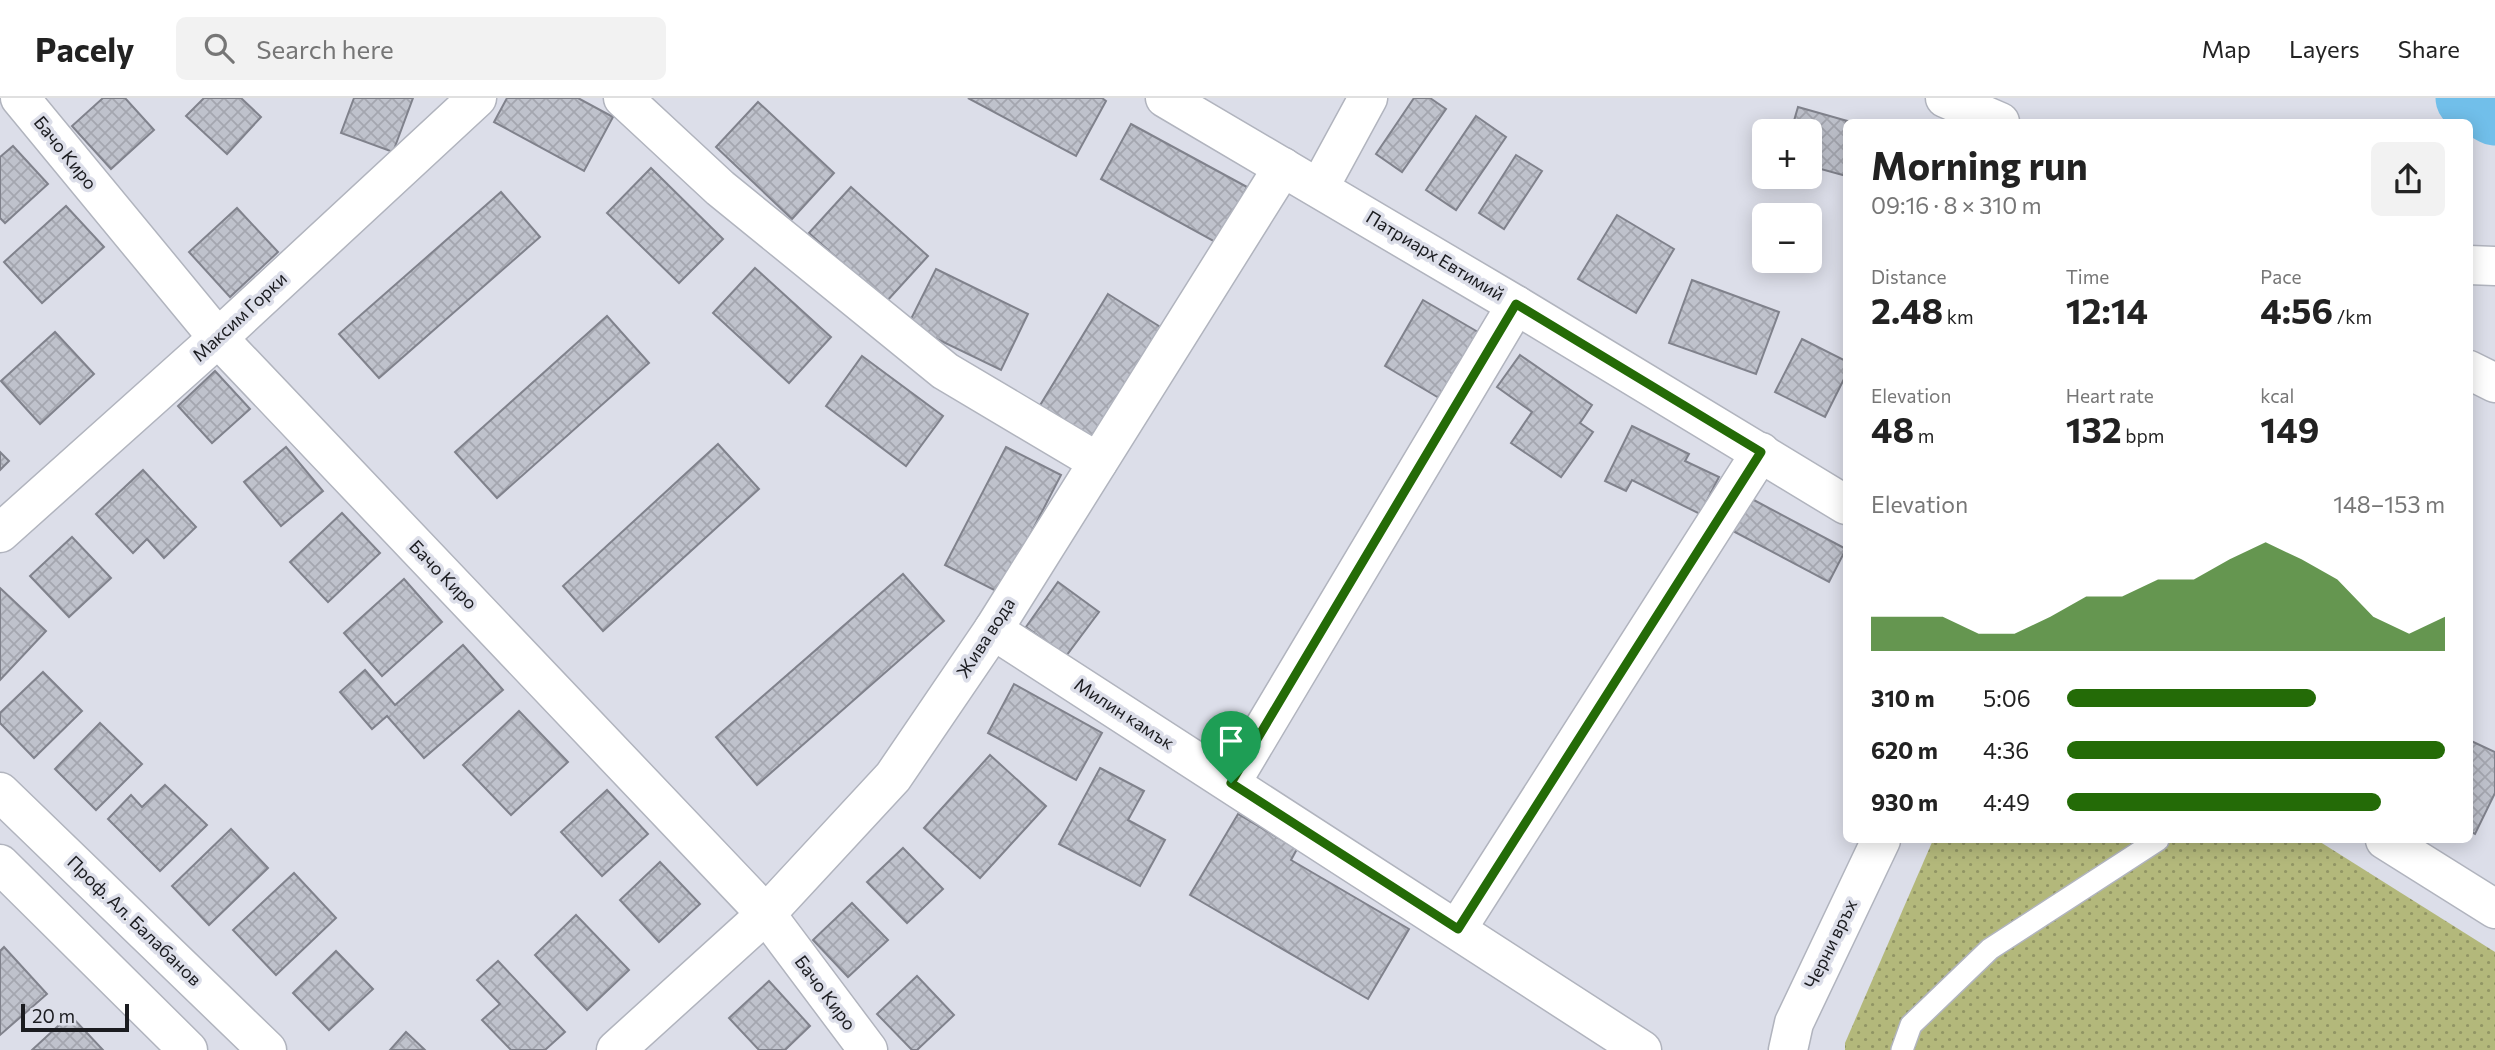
<!DOCTYPE html>
<html lang="en">
<head>
<meta charset="utf-8">
<style>
  body { margin:0; font-family:Commissioner,sans-serif; background:#f2f2f2; color:#222; height:100vh; display:flex; flex-direction:column; font-size:26px; white-space:nowrap }
  * { box-sizing:border-box; margin:0 }
  p { font-size:23px; color:#767676 }
  .icon { flex:none; width:38px; height:38px; fill:none; stroke:currentColor; stroke-width:2; stroke-linecap:round; stroke-linejoin:round }
  .map { position:relative; flex:1; overflow:hidden }
  .panel { position:absolute; left:1843px; top:21px; width:630px; height:724px; display:flex; flex-direction:column; background:#fff; border-radius:10px; box-shadow:0 4px 18px #0003 }
  .panel>* { flex:none }
  .fabs { position:absolute; left:1752px; top:21px; display:grid; gap:14px }
  .fabs a { display:grid; place-items:center; width:70px; height:70px; border-radius:10px; background:#fff; box-shadow:0 4px 18px #0003; font-size:35px }
  .scale { position:absolute; left:21px; bottom:18px; width:108px; box-sizing:border-box; padding-left:7px; border:4px solid #1b1c20; border-top:0; font-size:19px; line-height:24px; white-space:nowrap; color:#1b1c20; -webkit-text-stroke:5px #dcdee9; paint-order:stroke }
  .pin { position:absolute; display:grid; place-items:center; width:60px; height:60px; color:#fff; margin:-72px -30px; border-radius:50% 50% 50% 0; rotate:-45deg; box-shadow:0 0 7px #0007 }
  .pin .icon { rotate:45deg }
  .round { display:grid; place-items:center; flex:none; width:74px; height:74px; border-radius:10px; background:#f2f2f2 }
  .overview { display:flex; align-items:center; justify-content:space-between; height:119px; padding:0 28px }
  h1 { font-size:38px; font-weight:700; line-height:52px }
  .figures { display:grid; grid-template-columns:repeat(3,1fr); gap:10px; height:119px; padding:7px 28px }
  .figures div { display:grid; align-content:center }
  .figures b { font-size:35px; font-weight:700 }
  .figures small { font-size:19px; font-weight:400 }
  .figures p { font-size:19px }
  .chart { height:196px; padding:14px 28px }
  .chart p { display:flex; justify-content:space-between }
  .chart svg { width:100%; height:126px; margin-top:7px; fill:#246b07; opacity:.7 }
  ul { padding:0 28px; list-style:none; font-size:23px }
  li { display:grid; grid-template-columns:112px 84px 1fr; align-items:center; height:52px }
  li i { height:18px; border-radius:9px; background:#246b07 }
  header { display:flex; align-items:center; gap:42px; box-sizing:border-box; height:98px; padding:0 35px; background:#fff; border-bottom:2px solid #e0e0e0 }
  header strong { font-size:33px }
  nav { display:flex; gap:38px; margin-inline-start:auto; font-size:24px }
  .search { width:490px; height:63px; background:#f2f2f2; display:flex; align-items:center; gap:18px; box-sizing:border-box; padding:0 24px; border-radius:10px; color:#767676; font-size:26px }
  .map>svg:first-child { display:block }
  .park { fill:url(#park-dots) }
  .lines { fill:none; stroke-linecap:round; stroke-linejoin:round }
  .river { stroke:#71bfea; stroke-width:65 }
  .building { fill:url(#building-cross-hatch); stroke:#80828c; stroke-width:2 }
  .service-casing { stroke:#b1b4be; stroke-width:24 }
  .minor-casing { stroke:#b1b4be; stroke-width:41 }
  .tertiary-casing { stroke:#b1b4be; stroke-width:41 }
  .service { stroke:#fff; stroke-width:21 }
  .minor { stroke:#fff; stroke-width:38 }
  .tertiary { stroke:#fff; stroke-width:38 }
  .route-casing { stroke:#fff; stroke-width:14 }
  .route { stroke:#246b07; stroke-width:9 }
  .labels { text-anchor:middle; stroke-width:7; stroke-linejoin:round; paint-order:stroke }
  .street-label { font-size:18px; fill:#1b1c20; stroke:#dcdee9 }
</style>
</head>
<body>
<header>
<strong>Pacely</strong>
<div class="search"><svg class="icon" aria-label="search" viewBox="0 0 24 24"><circle cx="10" cy="10" r="6"/><path d="M15 15l6 6"/></svg>Search here</div>
<nav><a>Map</a><a>Layers</a><a>Share</a></nav>
</header>
<div class="map">
<svg width="2495" height="952" viewBox="0 0 2495 952">
  <defs>
    <pattern id="park-dots" width="8" height="8" patternUnits="userSpaceOnUse" patternTransform="scale(1.75)"><rect width="8" height="8" fill="#b3b87b"/><path d="M2 2h.1M6 6h.1" fill="none" stroke="#919564" stroke-width="1.8" stroke-linecap="round"/></pattern>
    <pattern id="building-cross-hatch" width="8" height="8" patternUnits="userSpaceOnUse" patternTransform="scale(1.75)"><rect width="8" height="8" fill="#bfc2cc"/><path d="M0 0l8 8M0 8l8-8" fill="none" stroke="#a4a6af"/></pattern>
  </defs>
  <rect width="100%" height="100%" fill="#dcdee9"/>
  <path class="park" d="M 1933,742 L 2317,742 L 2495,854 L 2495,952 L 1845,952 L 1845,945 Z"/>
  <g class="lines">
    <path class="river" d="M 2468,0 L 2495,15"/>
  </g>
  <g class="building">
    <path d="M 103,0 L 125,0 L 154,32 L 111,71 L 72,28 Z"/>
    <path d="M 204,0 L 241,0 L 261,19 L 227,56 L 186,18 Z"/>
    <path d="M 354,0 L 413,0 L 393,54 L 341,35 Z"/>
    <path d="M 507,0 L 578,0 L 613,19 L 584,73 L 494,24 Z"/>
    <path d="M 968,0 L 1102,0 L 1106,3 L 1076,58 Z"/>
    <path d="M 1414,0 L 1430,0 L 1446,11 L 1402,74 L 1376,56 Z"/>
    <path d="M 758,4 L 834,75 L 792,121 L 716,49 Z"/>
    <path d="M 1798,9 L 1851,24 L 1846,24 L 1846,78 L 1810,68 L 1810,33 L 1791,33 Z"/>
    <path d="M 1476,18 L 1506,39 L 1456,112 L 1426,92 Z"/>
    <path d="M 1131,26 L 1247,89 L 1217,145 L 1101,81 Z"/>
    <path d="M 13,48 L 48,86 L 5,125 L 0,120 L 0,59 Z"/>
    <path d="M 1516,57 L 1542,73 L 1504,131 L 1479,115 Z"/>
    <path d="M 651,70 L 723,141 L 679,185 L 607,115 Z"/>
    <path d="M 851,89 L 928,158 L 886,204 L 809,135 Z"/>
    <path d="M 501,94 L 540,139 L 379,280 L 339,236 Z"/>
    <path d="M 66,108 L 104,149 L 42,205 L 4,164 Z"/>
    <path d="M 237,110 L 278,154 L 230,199 L 189,154 Z"/>
    <path d="M 1617,117 L 1674,151 L 1636,215 L 1578,181 Z"/>
    <path d="M 755,170 L 831,239 L 789,285 L 713,215 Z"/>
    <path d="M 936,171 L 1028,216 L 1001,272 L 908,227 Z"/>
    <path d="M 1692,182 L 1779,214 L 1756,276 L 1669,245 Z"/>
    <path d="M 1108,196 L 1162,230 L 1093,342 L 1039,309 Z"/>
    <path d="M 1423,202 L 1478,234 L 1439,300 L 1385,268 Z"/>
    <path d="M 607,218 L 649,265 L 497,400 L 455,354 Z"/>
    <path d="M 55,234 L 94,276 L 40,326 L 1,283 Z"/>
    <path d="M 1802,241 L 1846,263 L 1846,277 L 1825,319 L 1775,294 Z"/>
    <path d="M 1520,257 L 1592,307 L 1580,325 L 1593,334 L 1561,379 L 1511,345 L 1532,314 L 1497,289 Z"/>
    <path d="M 862,258 L 943,318 L 906,368 L 826,308 Z"/>
    <path d="M 215,273 L 250,311 L 212,345 L 178,308 Z"/>
    <path d="M 1632,328 L 1689,356 L 1685,363 L 1719,379 L 1700,416 L 1632,382 L 1626,393 L 1605,383 Z"/>
    <path d="M 718,346 L 759,391 L 603,533 L 563,488 Z"/>
    <path d="M 286,349 L 323,393 L 281,428 L 244,384 Z"/>
    <path d="M 1006,349 L 1061,377 L 1000,495 L 945,467 Z"/>
    <path d="M 0,354 L 9,363 L 0,372 Z"/>
    <path d="M 143,372 L 196,429 L 164,460 L 147,441 L 133,455 L 96,416 Z"/>
    <path d="M 1750,400 L 1846,451 L 1829,484 L 1733,433 Z"/>
    <path d="M 342,415 L 380,455 L 328,504 L 290,464 Z"/>
    <path d="M 72,439 L 111,480 L 69,519 L 30,478 Z"/>
    <path d="M 903,476 L 944,523 L 757,687 L 716,639 Z"/>
    <path d="M 404,481 L 442,524 L 382,578 L 344,535 Z"/>
    <path d="M 1058,484 L 1099,514 L 1066,558 L 1026,529 Z"/>
    <path d="M 0,490 L 46,533 L 0,582 Z"/>
    <path d="M 463,547 L 503,592 L 424,660 L 387,618 L 372,631 L 340,594 L 365,572 L 395,607 Z"/>
    <path d="M 43,574 L 82,613 L 34,660 L 0,625 L 0,615 Z"/>
    <path d="M 1014,586 L 1102,635 L 1076,682 L 988,635 Z"/>
    <path d="M 519,613 L 568,664 L 511,717 L 463,667 Z"/>
    <path d="M 100,625 L 142,666 L 96,712 L 55,671 Z"/>
    <path d="M 2469,642 L 2495,654 L 2495,695 L 2475,736 L 2469,733 Z"/>
    <path d="M 990,657 L 1046,708 L 980,780 L 924,730 Z"/>
    <path d="M 1100,670 L 1144,693 L 1128,722 L 1165,742 L 1140,788 L 1059,746 Z"/>
    <path d="M 165,687 L 207,727 L 160,773 L 108,721 L 131,697 L 142,709 Z"/>
    <path d="M 607,692 L 648,736 L 602,778 L 561,734 Z"/>
    <path d="M 1238,716 L 1297,751 L 1291,762 L 1409,831 L 1368,901 L 1190,797 Z"/>
    <path d="M 231,731 L 268,770 L 209,827 L 172,788 Z"/>
    <path d="M 903,750 L 943,791 L 907,825 L 867,784 Z"/>
    <path d="M 660,764 L 700,806 L 659,844 L 620,802 Z"/>
    <path d="M 294,775 L 336,820 L 276,877 L 233,832 Z"/>
    <path d="M 852,805 L 888,842 L 848,879 L 813,842 Z"/>
    <path d="M 576,817 L 629,872 L 587,912 L 535,857 Z"/>
    <path d="M 4,849 L 47,896 L 0,937 L 0,853 Z"/>
    <path d="M 336,853 L 373,891 L 329,932 L 293,895 Z"/>
    <path d="M 498,863 L 565,934 L 545,952 L 511,952 L 482,922 L 500,906 L 477,882 Z"/>
    <path d="M 917,878 L 954,917 L 917,952 L 912,952 L 877,916 Z"/>
    <path d="M 769,883 L 810,928 L 785,952 L 759,952 L 729,920 Z"/>
    <path d="M 70,917 L 103,952 L 32,952 Z"/>
    <path d="M 406,934 L 425,952 L 390,952 Z"/>
  </g>
  <g class="lines">
    <defs>
      <path id="service" d="M 1902,952 L 1911,927 L 1990,851 L 2158,742"/>
      <g id="minor">
        <path d="M 20,0 L 218,240 L 766,816 L 868,952"/>
        <path d="M 623,0 L 720,90 L 945,273 L 1098,364"/>
        <path d="M 1945,0 L 2000,24"/>
        <path d="M 1319,90 L 1368,0"/>
        <path d="M 2469,167 L 2495,168"/>
        <path d="M 2469,272 L 2495,285"/>
        <path d="M 0,435 L 218,240 L 477,0"/>
        <path d="M 993,532 L 1642,952"/>
        <path d="M 1231,685 L 1516,207"/>
        <path d="M 0,694 L 267,952"/>
        <path d="M 0,766 L 188,952"/>
        <path d="M 1457,831 L 1761,354"/>
        <path d="M 616,952 L 766,816 L 893,679 L 993,532 L 1283,69"/>
        <path d="M 1788,952 L 1794,925 L 1881,742"/>
      </g>
      <g id="tertiary">
        <path d="M 1165,0 L 1516,207 L 1846,407"/>
        <path d="M 2385,742 L 2495,811"/>
      </g>
    </defs>
    <use href="#service" class="service-casing"/>
    <use href="#minor" class="minor-casing"/>
    <use href="#tertiary" class="tertiary-casing"/>
    <use href="#service" class="service"/>
    <use href="#minor" class="minor"/>
    <use href="#tertiary" class="tertiary"/>
  </g>
  <g class="lines">
    <defs>
      <path id="route" d="M 1516,206 L 1761,354 L 1458,831 L 1231,685 Z"/>
    </defs>
    <use href="#route" class="route-casing"/>
    <use href="#route" class="route"/>
  </g>
  <g class="labels">
    <g class="street-label">
      <text transform="translate(65 55) rotate(51)" y="6">Бачо Киро</text>
      <text transform="translate(1435 158) rotate(31)" y="6">Патриарх Евтимий</text>
      <text transform="translate(240 219) rotate(-43)" y="6">Максим Горки</text>
      <text transform="translate(443 477) rotate(46)" y="6">Бачо Киро</text>
      <text transform="translate(986 540) rotate(-57)" y="6">Жива вода</text>
      <text transform="translate(1124 616) rotate(33)" y="6">Милин камък</text>
      <text transform="translate(134 823) rotate(44)" y="6">Проф. Ал. Балабанов</text>
      <text transform="translate(1831 846) rotate(-64)" y="6">Черни връх</text>
      <text transform="translate(825 895) rotate(53)" y="6">Бачо Киро</text>
    </g>
  </g>
</svg>
<div class="fabs">
<a>+</a>
<a>−</a>
</div>
<div class="scale">20 m</div>
<div class="pin" style="left:1231px;top:685px;background:#1e9e55"><svg class="icon" aria-label="arrive" viewBox="0 0 24 24"><path d="M6 21V4h12l-3 4 3 4H6"/></svg></div>
<section class="panel">
<div class="overview"><div><h1>Morning run</h1><p>09:16 · 8 × 310 m</p></div><a class="round"><svg class="icon" aria-label="share" viewBox="0 0 24 24"><path d="M12 15V3M7 8l5-5 5 5M5 13v7h14v-7"/></svg></a></div>
<div class="figures">
<div><p>Distance</p><b>2.48<small> km</small></b></div>
<div><p>Time</p><b>12:14</b></div>
<div><p>Pace</p><b>4:56<small> /km</small></b></div>
</div>
<div class="figures">
<div><p>Elevation</p><b>48<small> m</small></b></div>
<div><p>Heart rate</p><b>132<small> bpm</small></b></div>
<div><p>kcal</p><b>149</b></div>
</div>
<div class="chart"><p><span>Elevation</span>148–153 m</p>
<svg viewBox="0 0 160 44" preserveAspectRatio="none"><path d="M0 44V32L10 32L20 32L30 38L40 38L50 32L60 25L70 25L80 19L90 19L100 12L110 6L120 12L130 19L140 32L150 38L160 32V44z"/></svg>
</div>
<ul>
<li><b>310 m</b>5:06<i style="width:66%"></i></li>
<li><b>620 m</b>4:36<i style="width:100%"></i></li>
<li><b>930 m</b>4:49<i style="width:83%"></i></li>
</ul>
</section>
</div>
</body>
</html>
